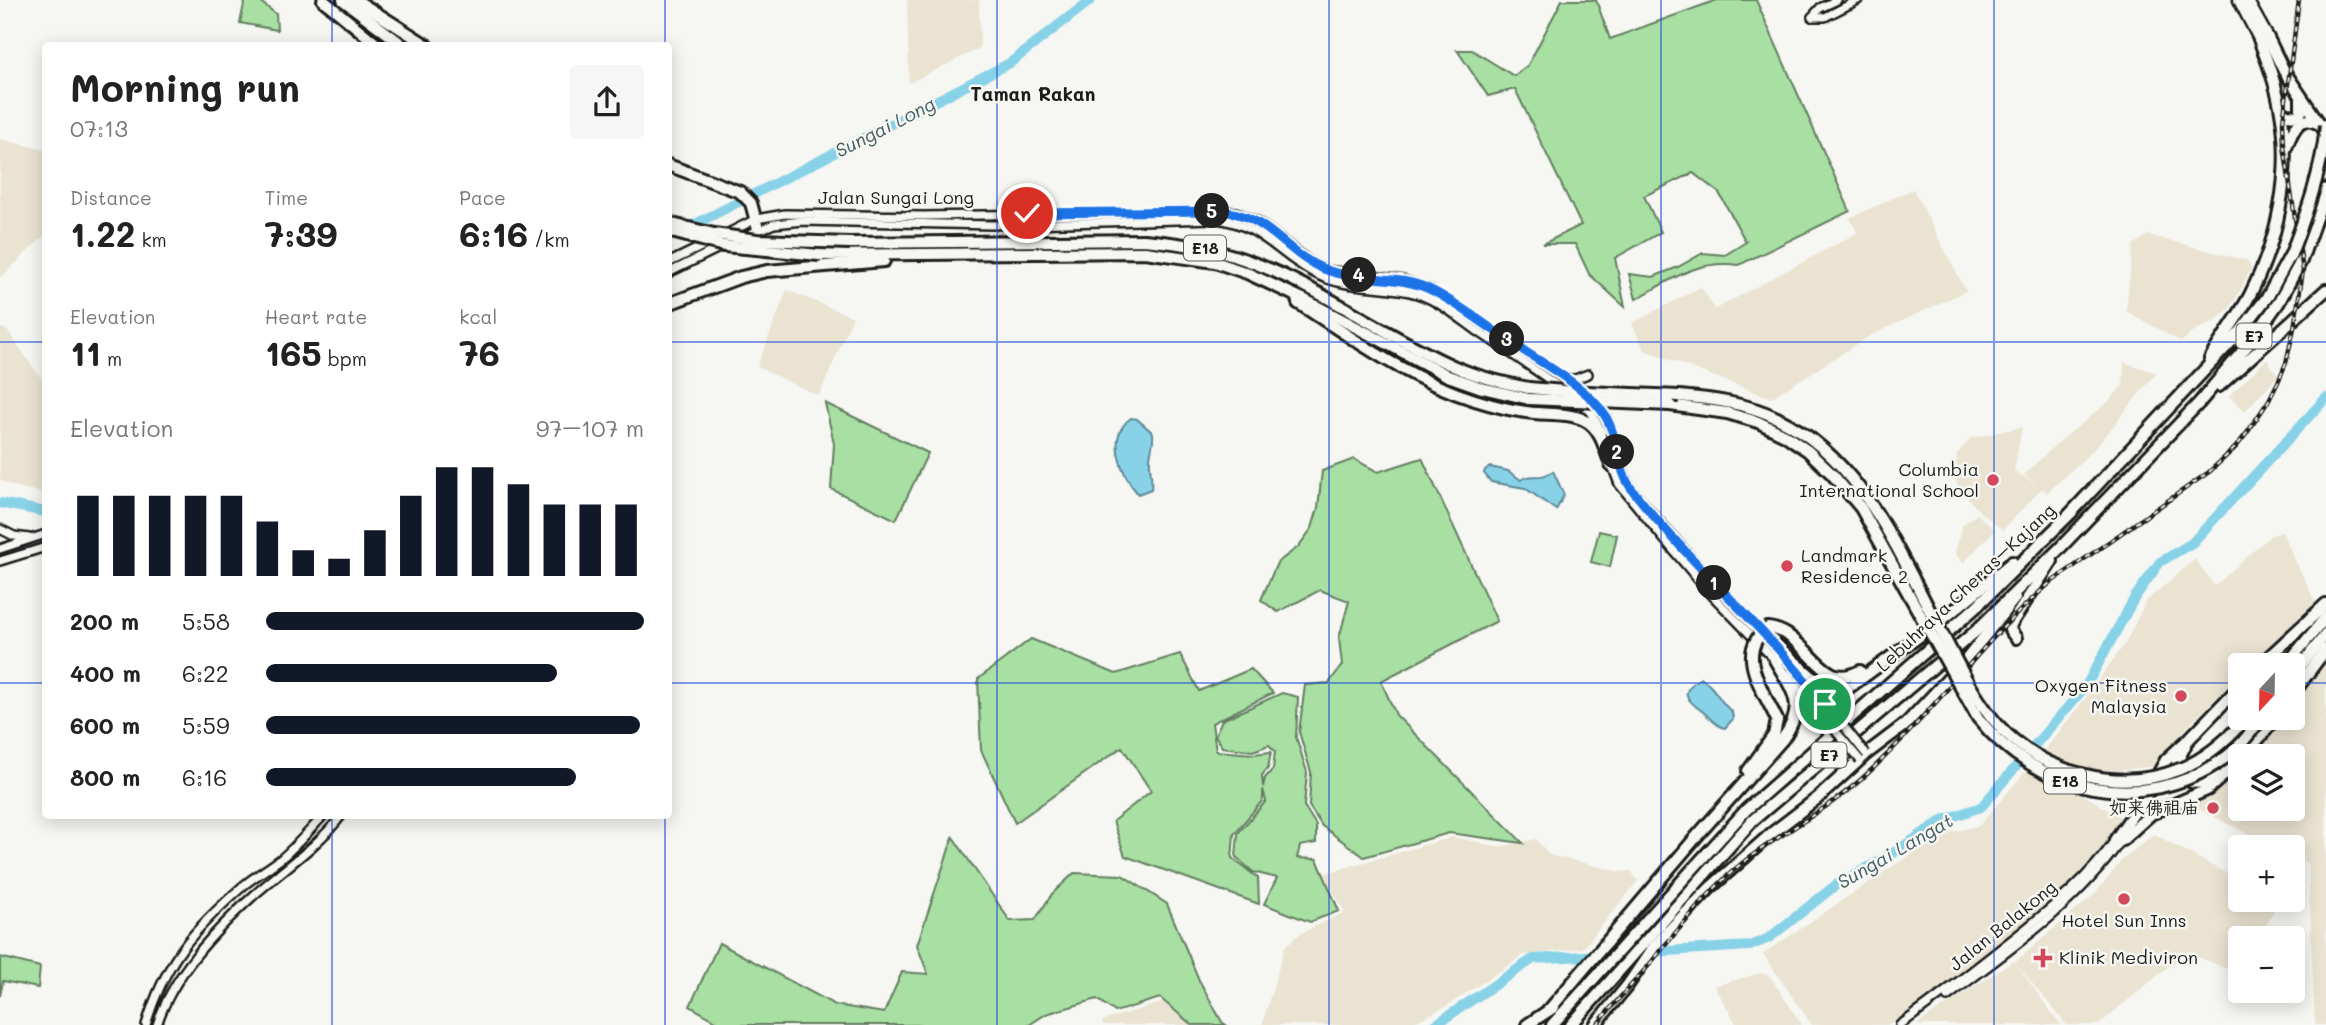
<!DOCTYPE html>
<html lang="en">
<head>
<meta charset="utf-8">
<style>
  body { margin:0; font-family:Mali,"LXGW WenKai TC",sans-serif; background:#f6f6f6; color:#222; height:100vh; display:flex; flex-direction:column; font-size:26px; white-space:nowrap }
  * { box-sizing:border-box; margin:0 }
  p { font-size:23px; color:#767676 }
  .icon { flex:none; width:38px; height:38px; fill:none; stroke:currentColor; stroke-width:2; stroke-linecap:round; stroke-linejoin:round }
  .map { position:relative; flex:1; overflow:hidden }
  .drawer { position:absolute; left:42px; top:42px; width:630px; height:777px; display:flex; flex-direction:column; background:#fff; border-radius:7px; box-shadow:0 4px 18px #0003 }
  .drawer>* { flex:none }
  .needle { width:46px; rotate:202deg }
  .fabs { position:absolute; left:2228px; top:653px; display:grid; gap:14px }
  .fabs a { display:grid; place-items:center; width:77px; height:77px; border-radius:7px; background:#fff; box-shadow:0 4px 18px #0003; font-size:35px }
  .pin { position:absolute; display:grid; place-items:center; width:60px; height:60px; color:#fff; margin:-30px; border:4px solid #fff; border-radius:50%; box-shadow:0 2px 7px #0007 }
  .km { position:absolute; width:35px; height:35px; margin:-18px; border-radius:50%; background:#222; color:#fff; font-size:19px; line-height:35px; text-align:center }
  .round { display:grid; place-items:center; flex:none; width:74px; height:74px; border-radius:7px; background:#f6f6f6 }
  .head { display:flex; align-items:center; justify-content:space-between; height:119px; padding:0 28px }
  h1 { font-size:38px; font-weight:700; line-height:52px }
  .figures { display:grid; grid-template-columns:repeat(3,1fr); gap:10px; height:119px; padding:7px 28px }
  .figures div { display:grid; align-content:center }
  .figures b { font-size:35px; font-weight:700 }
  .figures small { font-size:19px; font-weight:400 }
  .figures p { font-size:19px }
  .chart { height:196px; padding:14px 28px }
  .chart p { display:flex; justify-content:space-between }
  .chart svg { width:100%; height:126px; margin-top:7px; stroke:#111827; stroke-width:6 }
  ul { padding:0 28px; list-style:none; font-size:23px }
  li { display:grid; grid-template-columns:112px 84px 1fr; align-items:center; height:52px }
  li i { height:18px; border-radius:9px; background:#111827 }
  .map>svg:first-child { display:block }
  .built { fill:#eae3d2 }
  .green { fill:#a8dfa3; stroke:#627e60; stroke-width:2 }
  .water { fill:#88d2e8; stroke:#5d8996; stroke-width:2 }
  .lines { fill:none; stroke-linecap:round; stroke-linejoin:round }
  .river { stroke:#88d2e8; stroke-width:10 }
  .tertiary-casing { stroke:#1c1c1c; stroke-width:12 }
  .primary-casing { stroke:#1c1c1c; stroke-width:15 }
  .motorway-casing { stroke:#1c1c1c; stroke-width:16 }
  .tertiary { stroke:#f6f6f2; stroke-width:7 }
  .primary { stroke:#f6f6f2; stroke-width:10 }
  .motorway { stroke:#f6f6f2; stroke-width:10 }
  .rail-casing { stroke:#1c1c1c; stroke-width:4.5 }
  .rail { stroke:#f6f6f2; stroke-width:2; stroke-dasharray:5; stroke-linecap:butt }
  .tertiary-bridge-casing { stroke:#1c1c1c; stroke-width:12; stroke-linecap:butt }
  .motorway-bridge-casing { stroke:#1c1c1c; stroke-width:16; stroke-linecap:butt }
  .tertiary-bridge { stroke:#f6f6f2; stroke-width:7 }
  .motorway-bridge { stroke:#f6f6f2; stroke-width:10 }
  .route-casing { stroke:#fff; stroke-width:14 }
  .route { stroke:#1a73e8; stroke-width:9 }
  .grid { fill:none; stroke:#1d4ed8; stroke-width:2; stroke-opacity:0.55 }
  .poi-dot { fill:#d1495b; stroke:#f6f6f2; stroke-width:2.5 }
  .labels { text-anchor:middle; stroke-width:5; stroke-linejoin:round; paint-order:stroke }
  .shield { fill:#f6f6f2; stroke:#5d5d5c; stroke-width:2 }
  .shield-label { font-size:16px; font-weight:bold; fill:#1c1c1c }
  .street-label { font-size:18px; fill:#1c1c1c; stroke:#f6f6f2 }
  .poi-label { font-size:18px; fill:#1c1c1c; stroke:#f6f6f2; text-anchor:end }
  .neighbourhood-label { font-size:19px; font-weight:bold; fill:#1c1c1c; stroke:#f6f6f2 }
  .water-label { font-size:19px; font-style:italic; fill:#425c63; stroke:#f6f6f2 }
</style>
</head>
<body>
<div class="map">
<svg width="2326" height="1025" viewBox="0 0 2326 1025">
  <rect width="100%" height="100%" fill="#f6f6f2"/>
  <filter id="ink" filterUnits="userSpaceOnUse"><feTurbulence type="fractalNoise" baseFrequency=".0143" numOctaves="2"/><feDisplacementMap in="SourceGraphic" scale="14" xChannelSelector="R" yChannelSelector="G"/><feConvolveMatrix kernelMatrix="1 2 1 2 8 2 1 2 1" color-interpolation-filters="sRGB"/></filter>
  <g filter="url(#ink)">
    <g class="built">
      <path d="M 907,0 L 979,0 L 980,48 L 909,83 Z"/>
      <path d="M 0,139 L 45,150 L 46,234 L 0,278 Z"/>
      <path d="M 1913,189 L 1966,291 L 1870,336 L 1771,398 L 1644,350 L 1632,323 L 1701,287 L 1715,309 L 1857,233 L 1850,218 Z"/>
      <path d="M 2148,235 L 2248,261 L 2251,269 L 2237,297 L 2228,310 L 2215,321 L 2194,331 L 2181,342 L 2126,311 L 2133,245 Z"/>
      <path d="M 787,290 L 853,317 L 819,396 L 757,367 Z"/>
      <path d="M 2,328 L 7,330 L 45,384 L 46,492 L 43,493 L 13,486 L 0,480 L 0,329 Z"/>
      <path d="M 2267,359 L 2278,376 L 2245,411 L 2229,396 Z"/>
      <path d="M 2124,362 L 2156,373 L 2097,446 L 2047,493 L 2042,488 L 2003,530 L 1980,512 L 1957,484 L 1955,476 L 1957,454 L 1971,438 L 2022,427 L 2014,471 L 2038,485 L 2024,475 L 2052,448 L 2108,402 L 2123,385 Z"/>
      <path d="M 1977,514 L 1995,530 L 1963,563 L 1955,553 L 1962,525 Z"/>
      <path d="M 2282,532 L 2315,602 L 2250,665 L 2240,665 L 2240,674 L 2183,732 L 2156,766 L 2113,771 L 2080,768 L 2043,752 L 2086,697 L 2126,642 L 2146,601 L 2195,559 L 2215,586 L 2270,536 Z"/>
      <path d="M 2326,655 L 2326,1025 L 2315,1025 L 2308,864 L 2293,856 L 2292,847 L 2274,847 L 2187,803 L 2240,770 L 2240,808 L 2292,808 L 2292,756 L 2254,756 L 2283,718 L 2292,718 L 2293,704 Z"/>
      <path d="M 2026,771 L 2082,794 L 2125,820 L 2078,880 L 2004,945 L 1921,1006 L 1887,1025 L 1812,1025 L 1763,954 L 1939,835 L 1979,826 Z"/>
      <path d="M 2154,834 L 2240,881 L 2240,900 L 2273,900 L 2278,902 L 2260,938 L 2240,938 L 2240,968 L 2232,971 L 2186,952 L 2098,1025 L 2067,1025 L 2015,963 L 2061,1025 L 1916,1025 L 2013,961 L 2015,962 L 2096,893 L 2122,860 Z"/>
      <path d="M 1453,837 L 1500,847 L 1536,839 L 1549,855 L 1622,872 L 1631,871 L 1638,881 L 1583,948 L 1524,955 L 1447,1006 L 1409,1025 L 1262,1025 L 1285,946 L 1301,933 L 1345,912 L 1323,874 Z"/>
      <path d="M 1761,973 L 1769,975 L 1802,1025 L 1737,1025 L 1714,986 Z"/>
      <path d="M 1164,1002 L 1193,1025 L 1103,1025 L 1102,1021 Z"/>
    </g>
    <g class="green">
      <path d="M 245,0 L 258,0 L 276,14 L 277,30 L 240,23 Z"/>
      <path d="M 1562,0 L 1596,0 L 1610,39 L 1717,0 L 1756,0 L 1850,211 L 1739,265 C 1697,259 1671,280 1636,299 L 1629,274 L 1653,277 L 1678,267 L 1703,253 L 1725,255 L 1746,242 L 1719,193 L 1693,173 L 1644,196 L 1661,232 L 1615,258 L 1625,307 L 1589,274 L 1575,244 L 1543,244 L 1581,225 L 1515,89 L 1488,96 L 1457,50 L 1472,50 L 1514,76 L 1528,65 Z"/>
      <path d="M 825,403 L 928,453 L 896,520 L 831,489 L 834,444 Z"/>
      <path d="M 1422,458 L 1497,621 L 1381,681 L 1396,715 L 1523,843 L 1449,833 L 1364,857 L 1322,826 L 1309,806 L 1311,772 L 1299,732 L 1305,685 L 1329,683 L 1342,665 L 1339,638 L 1349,601 L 1320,590 L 1278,612 L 1261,600 L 1277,563 L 1298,547 L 1312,528 L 1318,508 L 1322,471 L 1354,459 L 1378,472 Z"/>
      <path d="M 1599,531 L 1617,535 L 1610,567 L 1591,562 Z"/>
      <path d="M 1031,639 L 1116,674 L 1180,654 L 1199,691 L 1251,669 L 1273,693 L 1212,723 L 1216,751 L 1254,754 L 1271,752 L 1268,768 L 1262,775 L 1263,787 L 1265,778 L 1273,769 L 1275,751 L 1269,745 L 1253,751 L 1222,747 L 1215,735 L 1222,720 L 1282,693 L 1298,697 L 1296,737 L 1307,772 L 1304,806 L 1316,825 L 1316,843 L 1300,846 L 1297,858 L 1317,859 L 1339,911 L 1310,922 L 1264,904 L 1277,878 L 1253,872 L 1236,857 L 1238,833 L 1266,801 L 1263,789 L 1263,800 L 1234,834 L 1232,858 L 1258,878 L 1259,904 L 1125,856 L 1113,821 L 1151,791 L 1122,747 L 1015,823 L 981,750 L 978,679 Z"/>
      <path d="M 953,837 L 1010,921 L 1035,920 L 1052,894 L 1074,873 L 1122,875 L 1167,904 L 1199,980 L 1222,1022 L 1226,1025 L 1192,1025 L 1160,998 L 1115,1012 L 1097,999 L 1046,1014 L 1029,1025 L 723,1025 L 690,1006 L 719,943 L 835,1005 L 884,1013 L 902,972 L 928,974 L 917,945 Z"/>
      <path d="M 0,957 L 40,967 L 38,988 L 3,981 L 0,996 Z"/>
    </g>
    <g class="water">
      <path d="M 1131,418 L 1137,419 L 1153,433 C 1154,442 1151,449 1150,458 C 1149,469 1153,479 1151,489 L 1138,494 C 1122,475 1105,437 1131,418 Z"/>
      <path d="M 1490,467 L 1508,471 L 1521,480 C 1532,472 1539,481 1553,471 L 1564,495 L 1556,510 L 1525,488 L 1491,482 L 1484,473 L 1485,470 Z"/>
      <path d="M 1701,678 C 1714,685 1720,703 1732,712 L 1733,719 L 1725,728 C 1715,726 1710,717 1702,711 C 1685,699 1679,691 1701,678 Z"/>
    </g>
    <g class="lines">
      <g class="river">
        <path d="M 668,238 L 1010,63 L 1091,0"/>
        <path d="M 0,503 L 46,512"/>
        <path d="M 1435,1025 L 1533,959 L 1750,946 L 1769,938 L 1836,885 L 1887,857 L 1943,820 L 1981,807 L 2086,686 L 2135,597 L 2160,562 L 2192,543 L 2326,398"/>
      </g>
      <defs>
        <g id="tertiary">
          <path d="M 1812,17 L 1825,17 L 1858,0"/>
          <path d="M 1812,17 L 1820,8 L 1837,0"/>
          <path d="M 726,234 L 756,219 L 785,214 L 924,216 L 1215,211 L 1236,212 L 1257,221 L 1313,264 L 1326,270 L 1403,280 L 1432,290 L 1583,391"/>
          <path d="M 742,237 L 774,224 L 803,221 L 992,225 L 1216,219 C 1264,225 1279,257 1318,275 C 1348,290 1385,284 1417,294 C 1439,301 1458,317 1476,330 C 1506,350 1536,370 1565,391"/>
          <path d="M 668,263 L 709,243"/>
          <path d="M 668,273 L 725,245"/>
          <path d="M 1565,379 L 1575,379 L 1588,374"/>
          <path d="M 1594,401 C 1620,426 1613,463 1633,491 L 1702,570 L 1766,636"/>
          <path d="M 1580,402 L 1591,412 L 1602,432"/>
          <path d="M 1611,463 L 1619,484 L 1663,538 L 1706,589 L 1777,662"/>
          <path d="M 0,529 L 14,536 L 29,538"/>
          <path d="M 0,549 L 46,534"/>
          <path d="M 0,561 L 46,547"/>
          <path d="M 1790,663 L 1828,707"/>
          <path d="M 1787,674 L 1820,713"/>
          <path d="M 1947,997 C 2009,950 2075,906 2120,842"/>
          <path d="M 146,1025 C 165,961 193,930 243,886 C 255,876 269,868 282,858 C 297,845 310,830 323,816"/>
          <path d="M 157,1025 C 173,974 215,931 253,896 C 283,869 316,848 341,816"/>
          <path d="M 1900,1025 C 1941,996 1980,965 2019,934 C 2055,905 2089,878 2115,840"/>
        </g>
        <g id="primary">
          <path d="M 2239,0 L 2259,39"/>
          <path d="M 2247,0 L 2267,36"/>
        </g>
        <g id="motorway">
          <path d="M 323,0 L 379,46"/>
          <path d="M 343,0 L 404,46"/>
          <path d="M 356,0 L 428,46"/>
          <path d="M 2267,36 L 2284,71 L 2326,133"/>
          <path d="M 2281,111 L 2287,115 L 2298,116 L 2301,112 L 2301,98"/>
          <path d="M 2286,148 C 2292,132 2299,112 2319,124"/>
          <path d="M 668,165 L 740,192 L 751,203 L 758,229"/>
          <path d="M 850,243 L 1144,240 C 1178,243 1211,248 1243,259 C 1318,285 1381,334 1453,366 C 1477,377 1503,383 1529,388"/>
          <path d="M 819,255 L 1145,252 L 1215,262 L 1247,273 L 1303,299 L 1448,376 L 1482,388 L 1529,399"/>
          <path d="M 1298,303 C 1354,339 1409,380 1475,400 C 1491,405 1509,410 1526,412 C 1545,415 1568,412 1584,420 C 1601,428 1605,449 1611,465"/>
          <path d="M 668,304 L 741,277 L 767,271 L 884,261"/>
          <path d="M 2210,359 C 2222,337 2238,318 2250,295 C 2278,239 2292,174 2281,112 C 2277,87 2268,63 2259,39"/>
          <path d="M 2219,386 L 2326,290"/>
          <path d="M 1679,396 C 1712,399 1747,403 1777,418 C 1856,456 1892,538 1930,611"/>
          <path d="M 1670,405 L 1727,413 L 1758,422 L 1785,435 L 1808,451 L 1832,474 L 1861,508 L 1922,618"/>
          <path d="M 1767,637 L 1821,685 L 1830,688 L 1846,685"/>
          <path d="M 2016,638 L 2010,630 L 2011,624 L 2052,561"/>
          <path d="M 1807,652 C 1824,669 1835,684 1860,671"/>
          <path d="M 2260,665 L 2326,604"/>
          <path d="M 2286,665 L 2326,617"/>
          <path d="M 2292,677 L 2326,634"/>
          <path d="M 2292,695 L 2326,649"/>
          <path d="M 1818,710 L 1947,616 L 2012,562"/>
          <path d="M 1904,726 L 1965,661 L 2015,598"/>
          <path d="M 2185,746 L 2177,762 C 2184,786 2197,787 2217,776"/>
          <path d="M 2244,756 L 2276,718"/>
          <path d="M 1748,771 L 1774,735 L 1777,720"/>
          <path d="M 2115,840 L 2147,794 L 2166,760 L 2190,738 L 2240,686"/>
          <path d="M 2122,840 L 2151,814 L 2207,790 L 2240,761"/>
          <path d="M 1549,1010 L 1697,836 L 1782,740 C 1807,706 1794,693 1775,660"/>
          <path d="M 1527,1025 L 1554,1007"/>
          <path d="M 1552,1025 L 1746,810 L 1975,608 L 2070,514 L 2240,332 L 2268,296 L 2291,254"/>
          <path d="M 1571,1025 L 1753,820 L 1976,631 L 2060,548 L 2199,403 L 2252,340 L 2279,302 L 2301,261 L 2326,189"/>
          <path d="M 1595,1025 L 1627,986 L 1655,945 L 1710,888 L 1772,833 L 1819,797 L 1866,754 L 1907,723"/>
        </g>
      </defs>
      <use href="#tertiary" class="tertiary-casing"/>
      <use href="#primary" class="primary-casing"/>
      <use href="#motorway" class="motorway-casing"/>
      <use href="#tertiary" class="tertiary"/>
      <use href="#primary" class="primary"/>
      <use href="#motorway" class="motorway"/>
      <defs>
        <path id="rail" d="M 1597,1025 C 1613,1004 1632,985 1649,965 C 1680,928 1708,890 1746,860 C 1786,830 1831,808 1867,774 C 1932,714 1983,640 2050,583 L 2209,472 L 2236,447 L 2247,433 L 2269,400 L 2278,382 L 2286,363 L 2294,328 L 2303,271 L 2284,146 L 2283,122 L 2299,0"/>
      </defs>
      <use href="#rail" class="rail-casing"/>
      <use href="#rail" class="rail"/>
      <defs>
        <g id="tertiary-bridge">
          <path d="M 1830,709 L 1866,754"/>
          <path d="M 1823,716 L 1860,760"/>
        </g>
        <g id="motorway-bridge">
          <path d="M 668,223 L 714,234 L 757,240 L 850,243"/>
          <path d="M 668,231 L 724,246 L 819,255"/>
          <path d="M 2291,254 C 2307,212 2322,171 2326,125"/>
          <path d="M 1529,388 L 1564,391 L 1679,396"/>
          <path d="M 1529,399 L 1670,405"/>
          <path d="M 1930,611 C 1951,648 1970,694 1998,725 C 2042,773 2119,794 2180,769 C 2207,758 2228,739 2246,718"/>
          <path d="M 1922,618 L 1978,718 C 2037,792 2142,816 2222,760 C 2239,749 2250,733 2262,718"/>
          <path d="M 1777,720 C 1764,691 1733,652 1768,628 C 1786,630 1794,640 1807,652"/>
        </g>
      </defs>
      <use href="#tertiary-bridge" class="tertiary-bridge-casing"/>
      <use href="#motorway-bridge" class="motorway-bridge-casing"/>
      <use href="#tertiary-bridge" class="tertiary-bridge"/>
      <use href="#motorway-bridge" class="motorway-bridge"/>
    </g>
  </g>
  <g class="lines" filter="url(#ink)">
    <defs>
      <path id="route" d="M 1027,213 L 1215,211 C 1267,211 1283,253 1324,269 C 1359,283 1399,273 1433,291 C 1462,306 1489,328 1517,346 C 1544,365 1586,386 1604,414 C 1620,438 1615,469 1634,492 C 1674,543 1721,588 1766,636 C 1787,658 1806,681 1825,704"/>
    </defs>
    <use href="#route" class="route-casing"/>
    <use href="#route" class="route"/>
  </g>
  <path class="grid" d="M 332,0 L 332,46M 665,0 L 665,46M 997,0 L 997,1025M 1329,0 L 1329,1025M 1661,0 L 1661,1025M 1994,0 L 1994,1025M 0,342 L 46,342M 668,342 L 2326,342M 0,683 L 46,683M 668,683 L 2240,683M 2292,683 L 2326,683M 332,816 L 332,1025M 665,816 L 665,1025"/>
  <g class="poi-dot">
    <circle cx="1993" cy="480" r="7"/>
    <circle cx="1787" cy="566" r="7"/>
    <circle cx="2181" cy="696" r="7"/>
    <circle cx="2213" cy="808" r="7"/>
    <circle cx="2124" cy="899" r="7"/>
    <path d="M2039.5 947.5h7v7h7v7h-7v7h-7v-7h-7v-7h7z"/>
  </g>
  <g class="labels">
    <g class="shield">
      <rect x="1184" y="235.5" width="42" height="25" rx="5"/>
      <rect x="2236.5" y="323.5" width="35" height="25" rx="5"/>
      <rect x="1811.5" y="742.5" width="35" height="25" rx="5"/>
      <rect x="2044" y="768.5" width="42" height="25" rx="5"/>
    </g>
    <g class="shield-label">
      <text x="1205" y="254">E18</text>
      <text x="2254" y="342">E7</text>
      <text x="1829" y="761">E7</text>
      <text x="2065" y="787">E18</text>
    </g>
    <g class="street-label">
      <text x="896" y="204">Jalan Sungai Long</text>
      <text transform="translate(1966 588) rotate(-43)" y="6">Lebuhraya Cheras–Kajang</text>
      <text transform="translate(2003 926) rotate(-39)" y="6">Jalan Balakong</text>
    </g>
    <g class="poi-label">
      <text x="1979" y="476">Columbia<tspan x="1979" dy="21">International School</tspan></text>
      <text x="1801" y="562" text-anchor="start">Landmark<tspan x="1801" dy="21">Residence 2</tspan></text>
      <text x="2167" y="692">Oxygen Fitness<tspan x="2167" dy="21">Malaysia</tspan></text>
      <text x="2199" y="814">如来佛祖庙</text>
      <text x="2124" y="927" text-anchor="middle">Hotel Sun Inns</text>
      <text x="2059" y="964" text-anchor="start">Klinik Mediviron</text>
    </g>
    <g class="neighbourhood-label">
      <text x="1033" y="101">Taman Rakan</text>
    </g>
    <g class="water-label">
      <text transform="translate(885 127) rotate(-27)" y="7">Sungai Long</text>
      <text transform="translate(1895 851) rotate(-30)" y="7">Sungai Langat</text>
    </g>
  </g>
</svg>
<div class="fabs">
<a><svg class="needle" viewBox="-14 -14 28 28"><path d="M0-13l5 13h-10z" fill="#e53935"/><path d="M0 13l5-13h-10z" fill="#767676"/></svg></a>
<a><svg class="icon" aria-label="layers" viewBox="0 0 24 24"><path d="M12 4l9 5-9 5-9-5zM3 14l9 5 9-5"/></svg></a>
<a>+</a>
<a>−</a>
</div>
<div class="pin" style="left:1825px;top:704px;background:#1e9e55"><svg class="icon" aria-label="arrive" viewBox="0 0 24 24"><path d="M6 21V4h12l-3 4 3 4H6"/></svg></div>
<div class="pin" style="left:1027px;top:213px;background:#d93025"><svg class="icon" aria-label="check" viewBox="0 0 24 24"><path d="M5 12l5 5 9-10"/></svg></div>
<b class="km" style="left:1714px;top:583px">1</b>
<b class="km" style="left:1617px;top:452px">2</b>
<b class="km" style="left:1507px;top:339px">3</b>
<b class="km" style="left:1359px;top:275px">4</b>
<b class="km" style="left:1212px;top:211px">5</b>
<section class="drawer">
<div class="head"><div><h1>Morning run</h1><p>07:13</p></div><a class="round"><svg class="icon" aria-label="share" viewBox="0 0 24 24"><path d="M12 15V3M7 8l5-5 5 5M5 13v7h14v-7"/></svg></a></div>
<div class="figures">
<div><p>Distance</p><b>1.22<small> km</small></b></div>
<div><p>Time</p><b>7:39</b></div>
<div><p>Pace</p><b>6:16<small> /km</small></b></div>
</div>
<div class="figures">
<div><p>Elevation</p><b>11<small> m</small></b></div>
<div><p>Heart rate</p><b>165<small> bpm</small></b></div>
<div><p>kcal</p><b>76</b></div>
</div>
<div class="chart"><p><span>Elevation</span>97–107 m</p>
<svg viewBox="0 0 160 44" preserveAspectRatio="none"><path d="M5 44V16M15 44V16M25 44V16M35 44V16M45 44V16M55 44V25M65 44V35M75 44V38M85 44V28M95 44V16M105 44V6M115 44V6M125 44V12M135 44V19M145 44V19M155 44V19"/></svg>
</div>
<ul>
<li><b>200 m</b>5:58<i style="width:100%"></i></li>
<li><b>400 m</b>6:22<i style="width:77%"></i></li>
<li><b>600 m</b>5:59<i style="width:99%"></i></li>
<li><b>800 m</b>6:16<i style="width:82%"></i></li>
</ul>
</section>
</div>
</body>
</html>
